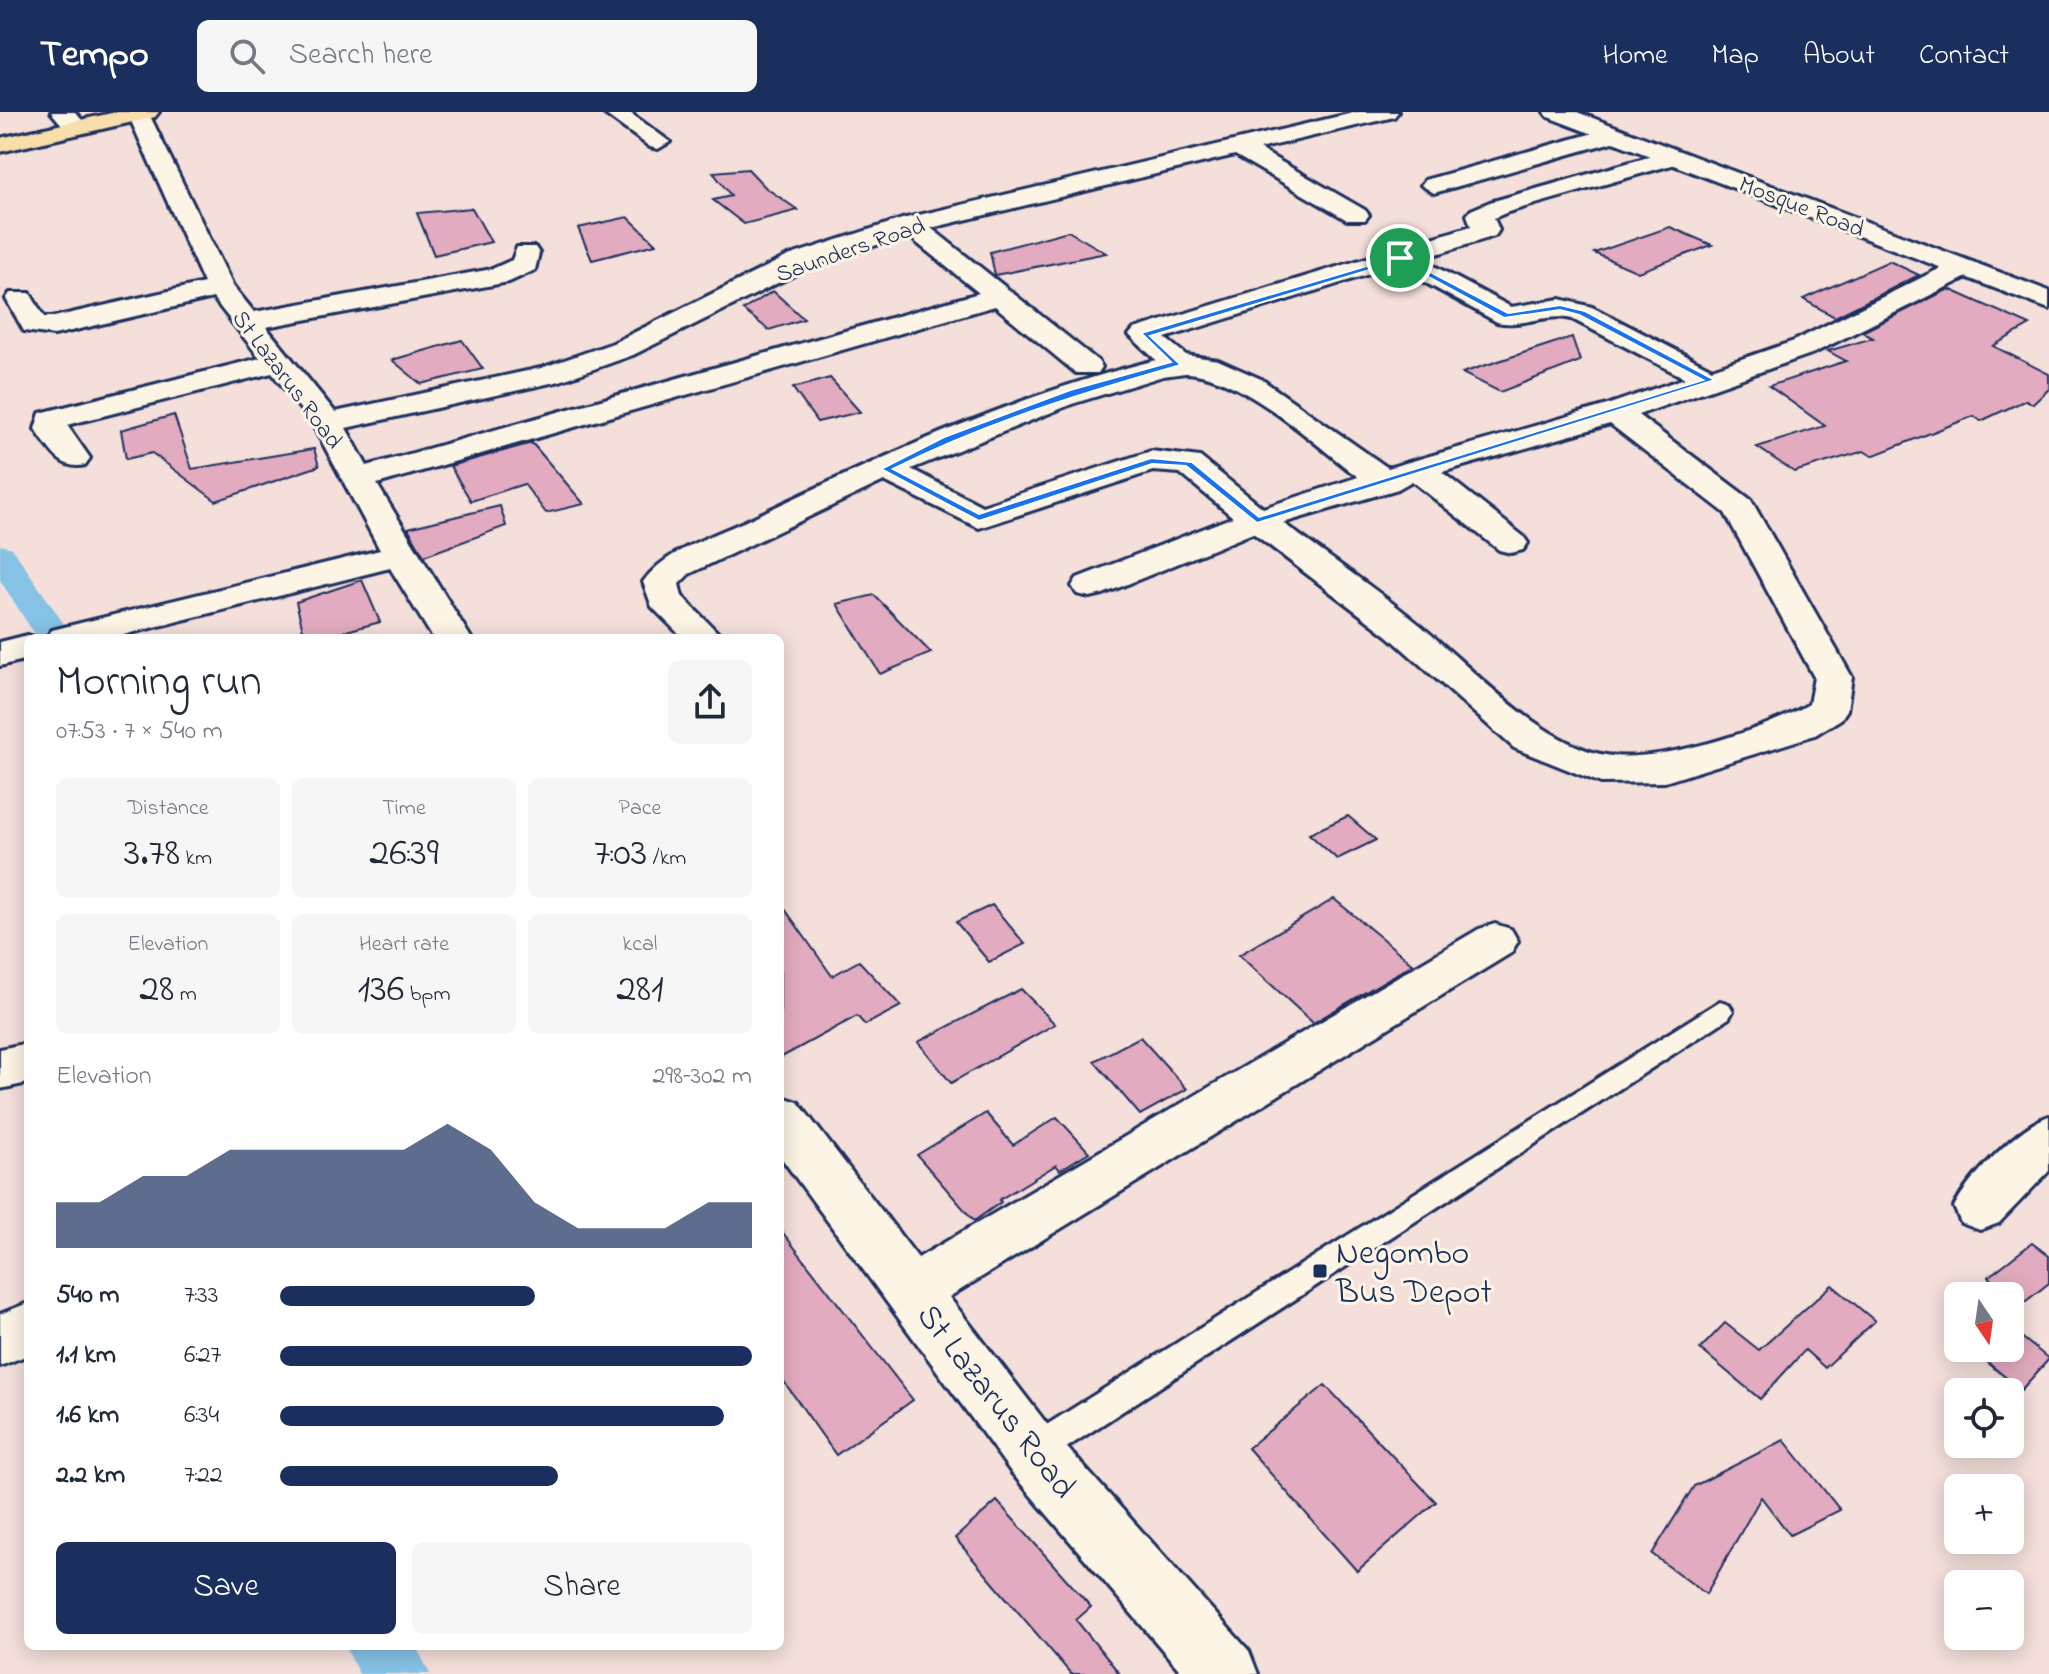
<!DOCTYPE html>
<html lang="en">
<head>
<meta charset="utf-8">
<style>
  body { margin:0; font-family:"Indie Flower",sans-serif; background:#f6f6f7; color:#1f2937; height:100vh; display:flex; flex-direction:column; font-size:30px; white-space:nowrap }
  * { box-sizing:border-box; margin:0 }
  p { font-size:26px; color:#747a83 }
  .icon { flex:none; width:44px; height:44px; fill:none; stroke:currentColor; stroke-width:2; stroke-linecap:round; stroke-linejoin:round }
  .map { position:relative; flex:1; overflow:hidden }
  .panel { position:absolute; left:24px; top:522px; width:760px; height:1016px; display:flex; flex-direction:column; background:#fff; border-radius:12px; box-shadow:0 4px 20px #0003 }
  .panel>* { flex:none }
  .needle { width:52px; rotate:167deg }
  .fabs { position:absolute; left:1944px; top:1170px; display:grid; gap:16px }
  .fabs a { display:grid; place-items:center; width:80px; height:80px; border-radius:12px; background:#fff; box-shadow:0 4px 20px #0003; font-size:40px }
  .pin { position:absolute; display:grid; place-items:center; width:68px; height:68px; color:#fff; margin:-34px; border:4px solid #fff; border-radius:50%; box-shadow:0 2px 8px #0007 }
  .round { display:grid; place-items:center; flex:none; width:84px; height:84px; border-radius:12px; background:#f6f6f7 }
  .summary { display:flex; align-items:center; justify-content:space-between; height:136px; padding:0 32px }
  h1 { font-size:44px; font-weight:600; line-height:60px }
  .metrics { display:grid; grid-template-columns:repeat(3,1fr); gap:12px; height:136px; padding:8px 32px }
  .metrics div { display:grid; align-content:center; border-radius:12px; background:#f6f6f7; text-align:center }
  .metrics b { font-size:40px; font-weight:600 }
  .metrics small { font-size:22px; font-weight:400 }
  .metrics p { font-size:22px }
  .chart { height:224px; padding:16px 32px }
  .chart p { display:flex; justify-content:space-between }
  .chart svg { width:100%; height:144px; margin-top:8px; fill:#1b2f5e; opacity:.7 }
  .button { display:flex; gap:16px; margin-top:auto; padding:16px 32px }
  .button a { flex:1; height:92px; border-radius:12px; background:#1b2f5e; color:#fff; font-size:32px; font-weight:600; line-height:92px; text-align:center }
  .button a+a { background:#f6f6f7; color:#1f2937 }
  ul { padding:0 32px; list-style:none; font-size:26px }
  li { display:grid; grid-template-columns:128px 96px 1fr; align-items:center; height:60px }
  li i { height:20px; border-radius:10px; background:#1b2f5e }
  header { display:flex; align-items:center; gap:48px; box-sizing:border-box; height:112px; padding:0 40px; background:#1b2f5e; color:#fff }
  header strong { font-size:38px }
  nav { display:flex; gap:44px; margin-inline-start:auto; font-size:28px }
  .search { width:560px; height:72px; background:#f6f6f7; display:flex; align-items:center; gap:20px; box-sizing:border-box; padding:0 28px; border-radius:12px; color:#747a83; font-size:30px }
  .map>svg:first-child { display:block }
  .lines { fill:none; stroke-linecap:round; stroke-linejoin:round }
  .canal { fill:#85c2e5; fill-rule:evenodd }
  .building { fill:#e3abbf; stroke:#1b2f5e; stroke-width:2 }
  .lane-casing { stroke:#1b2f5e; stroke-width:6 }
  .street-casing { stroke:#1b2f5e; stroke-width:6 }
  .secondary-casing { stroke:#1b2f5e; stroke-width:6 }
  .primary-casing { stroke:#1b2f5e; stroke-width:6 }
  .lane { fill:#fcf5e5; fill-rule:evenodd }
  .street { fill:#fcf5e5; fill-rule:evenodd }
  .secondary { fill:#fcf5e5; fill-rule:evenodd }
  .primary { fill:#f8deab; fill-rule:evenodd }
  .route { fill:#1a73e8; stroke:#fff; stroke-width:2; fill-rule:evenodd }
  .poi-dot { fill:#1b2f5e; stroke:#fcf5e5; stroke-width:3 }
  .labels { text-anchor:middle; stroke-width:6; stroke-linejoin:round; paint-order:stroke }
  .far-street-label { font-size:24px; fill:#1b2f5e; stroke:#fcf5e5 }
  .near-poi-label { font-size:34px; fill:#1b2f5e; stroke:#fcf5e5; text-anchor:start }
  .near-street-label { font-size:34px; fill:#1b2f5e; stroke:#fcf5e5 }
</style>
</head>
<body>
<header>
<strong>Tempo</strong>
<div class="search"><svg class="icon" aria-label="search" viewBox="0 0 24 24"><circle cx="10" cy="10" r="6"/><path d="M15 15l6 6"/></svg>Search here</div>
<nav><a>Home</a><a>Map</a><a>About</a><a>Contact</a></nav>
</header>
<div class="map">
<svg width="2049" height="1562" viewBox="0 0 2049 1562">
  <rect width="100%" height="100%" fill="#f4dfda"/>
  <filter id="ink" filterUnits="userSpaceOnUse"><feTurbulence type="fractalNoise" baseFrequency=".0125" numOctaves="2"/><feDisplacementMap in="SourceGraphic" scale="16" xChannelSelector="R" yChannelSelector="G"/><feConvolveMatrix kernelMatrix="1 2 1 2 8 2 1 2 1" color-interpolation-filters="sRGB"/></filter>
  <g filter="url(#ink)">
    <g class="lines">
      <g class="canal">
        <path d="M 0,433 L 12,436 L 66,515 L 60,523 L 48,526 L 36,523 L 30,515 L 0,468 Z"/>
        <path d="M 345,1534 L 416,1534 L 430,1562 L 359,1562 Z"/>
      </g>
    </g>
    <g class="building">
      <path d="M 748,57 L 766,76 L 798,98 L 744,112 L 713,88 L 731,84 L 713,60 Z"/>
      <path d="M 472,96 L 491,130 L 434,143 L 417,101 Z"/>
      <path d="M 628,105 L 656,132 L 592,148 L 578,116 Z"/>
      <path d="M 1670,115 L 1712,133 L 1638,160 L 1594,141 Z"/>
      <path d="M 1068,119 L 1106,141 L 995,163 L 990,140 Z"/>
      <path d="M 1889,149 L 1919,163 L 1835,205 L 1803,187 Z"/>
      <path d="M 1949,177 L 2030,213 L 1993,234 L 2049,262 L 2049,277 L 2033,292 L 2026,288 L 1981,309 L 1974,304 L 1872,344 L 1864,339 L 1794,360 L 1757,335 L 1825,314 L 1769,274 L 1846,249 L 1828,239 L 1873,226 L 1862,220 Z"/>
      <path d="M 773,179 L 804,207 L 769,218 L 743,198 Z"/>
      <path d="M 1572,225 L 1580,249 L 1500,280 L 1462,261 Z"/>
      <path d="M 462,228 L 483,257 L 421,272 L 392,248 Z"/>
      <path d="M 830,266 L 860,300 L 817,310 L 793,276 Z"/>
      <path d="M 174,303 L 192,357 L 314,337 L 319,354 L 216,389 L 152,341 L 126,347 L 121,318 Z"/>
      <path d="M 532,331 L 584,392 L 546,401 L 524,372 L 471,389 L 450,354 Z"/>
      <path d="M 500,394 L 506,414 L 424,444 L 408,416 Z"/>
      <path d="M 362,468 L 380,510 L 320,526 L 305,526 L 296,490 Z"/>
      <path d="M 874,483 L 931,541 L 880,562 L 837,492 Z"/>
      <path d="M 1348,704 L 1376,728 L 1337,747 L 1309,722 Z"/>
      <path d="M 1334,787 L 1413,852 L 1313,911 L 1239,843 Z"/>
      <path d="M 780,790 L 832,864 L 859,849 L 901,894 L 865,913 L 857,904 L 780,946 Z"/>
      <path d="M 992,793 L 1025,832 L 989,850 L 956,810 Z"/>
      <path d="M 1021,877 L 1055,912 L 951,971 L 918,930 Z"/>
      <path d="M 1140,925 L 1187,977 L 1140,1003 L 1094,949 Z"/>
      <path d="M 986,1001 L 1013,1033 L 1057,1005 L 1089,1040 L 1060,1058 L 1056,1053 L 999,1088 L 1001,1090 L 974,1109 L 917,1043 Z"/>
      <path d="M 780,1117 L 913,1288 L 836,1343 L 780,1264 Z"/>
      <path d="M 2032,1131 L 2049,1144 L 2049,1171 L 2021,1193 L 1988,1165 Z"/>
      <path d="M 1832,1173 L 1875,1209 L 1825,1256 L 1805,1238 L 1760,1287 L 1700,1237 L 1725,1211 L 1759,1238 Z"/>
      <path d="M 2010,1216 L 2049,1247 L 2021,1278 L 1970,1236 L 2010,1236 Z"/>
      <path d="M 1325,1273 L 1436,1390 L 1357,1459 L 1248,1336 Z"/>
      <path d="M 1784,1328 L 1840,1398 L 1790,1423 L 1761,1385 L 1706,1482 L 1652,1442 L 1694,1374 Z"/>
      <path d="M 997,1389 L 1091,1495 L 1076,1508 L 1120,1562 L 1071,1562 L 955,1426 Z"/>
    </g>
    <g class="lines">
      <defs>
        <path id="lane" d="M 1720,889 L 1729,892 L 1733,899 L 1729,906 L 1043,1351 L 1032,1356 L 1021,1351 L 1016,1340 L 1021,1329 Z"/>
        <g id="street">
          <path d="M 127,0 L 149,2 L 233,174 L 254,200 L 492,157 L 512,148 L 517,135 L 535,135 L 539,141 L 535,158 L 509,170 L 266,215 L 335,300 L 541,256 L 613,231 L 788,144 L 902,107 L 1357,0 L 1398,0 L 1394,5 L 1259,37 L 1365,98 L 1369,103 L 1365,108 L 1347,108 L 1235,43 L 931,116 L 1098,249 L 1102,255 L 1098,261 L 1076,261 L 995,194 L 377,372 L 471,526 L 433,526 L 390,456 L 111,526 L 46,526 L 52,518 L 380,438 L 313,313 L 272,261 L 67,313 L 90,346 L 85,353 C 60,359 49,336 35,317 L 40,301 L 260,246 L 213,186 L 54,223 L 24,219 L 6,187 L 10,181 L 30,181 L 44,205 L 54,205 L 204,171 ZM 907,123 L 979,181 L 367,354 L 346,316 L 560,269 L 633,243 L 808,156 Z"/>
          <path d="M 602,0 L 629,0 L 670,30 L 658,37 L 650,35 Z"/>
          <path d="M 1615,15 L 1627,22 L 1623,27 L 1434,81 L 1421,73 L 1425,68 Z"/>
          <path d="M 1673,38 L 1685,45 L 1682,50 L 1508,100 L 1494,106 L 1499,118 L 1495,124 L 1421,147 L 1511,195 L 1560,187 L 1592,195 L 1712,257 L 1794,229 L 1953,150 L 1973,150 L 1977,156 L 1973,162 L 1814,241 L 1638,303 L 1751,388 L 1852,565 L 1847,598 L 1841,607 L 1815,623 L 1665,670 L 1601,671 L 1514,636 L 1388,524 L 1253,421 L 1103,482 L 1090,485 L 1077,482 L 1072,474 L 1077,466 L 1233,405 L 1180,361 L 1153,359 L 979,416 L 884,369 L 689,462 L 679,472 L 682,484 L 723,526 L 683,526 L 652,495 L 643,470 C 666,437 717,423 752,406 C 883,344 1015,283 1156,248 L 1129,223 L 1134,217 L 1471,114 L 1467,103 L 1471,98 L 1490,90 ZM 1395,154 L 1497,210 C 1522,216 1547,200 1572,207 L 1685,266 L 1604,294 L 1388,356 L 1261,267 L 1218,248 L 1186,243 L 1165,226 ZM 1185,261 C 1241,262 1314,332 1358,365 L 1263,396 L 1200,345 L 1151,339 L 982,394 L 911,357 L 1072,292 L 1163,264 ZM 1610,312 L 1725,401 L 1814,565 L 1809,592 C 1766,618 1656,652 1606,643 C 1537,631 1468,551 1415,509 C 1372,474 1327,444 1283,411 L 1398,377 L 1412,369 L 1499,438 L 1511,441 L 1523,438 L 1528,431 L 1523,424 L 1442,360 Z"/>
          <path d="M 28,523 L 38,526 L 28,526 L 28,547 L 0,554 L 0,530 Z"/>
          <path d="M 1495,812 L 1511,817 L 1518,829 L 1511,841 L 949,1185 L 1053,1320 L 1249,1539 L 1258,1562 L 1183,1562 L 1011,1360 L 780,1044 L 780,984 L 798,990 L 918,1146 L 1479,817 Z"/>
          <path d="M 28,931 L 28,971 L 0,977 L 0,937 Z"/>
          <path d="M 2049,1004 L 2049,1059 L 1999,1111 L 1980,1118 L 1961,1111 L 1954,1095 C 1968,1066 2019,1014 2049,1004 Z"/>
          <path d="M 28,1191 L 28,1243 L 0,1254 L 0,1202 Z"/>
        </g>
        <g id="secondary">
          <path d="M 51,0 L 75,0 L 88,15 L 76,22 L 68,20 Z"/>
          <path d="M 1544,0 L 1577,0 L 2049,179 L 2049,197 L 1548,5 Z"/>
        </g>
        <path id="primary" d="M 116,0 L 159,0 L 155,5 L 0,40 L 0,26 Z"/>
      </defs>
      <use href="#lane" class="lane-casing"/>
      <use href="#street" class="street-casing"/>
      <use href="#secondary" class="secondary-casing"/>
      <use href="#primary" class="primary-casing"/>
      <use href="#lane" class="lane"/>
      <use href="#street" class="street"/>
      <use href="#secondary" class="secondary"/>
      <use href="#primary" class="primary"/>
    </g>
  </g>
  <path class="route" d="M 1400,144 L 1508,201 L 1560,193 L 1585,199 L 1715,268 L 1257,411 L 1186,354 L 1152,352 L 979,409 L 881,357 L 944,325 L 1070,278 L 1171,250 L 1141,221 ZM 1399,149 L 1504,206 L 1560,198 L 1579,203 L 1703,268 L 1259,405 L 1192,350 L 1151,346 L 979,402 L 893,357 C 985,311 1082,281 1181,253 L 1150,224 Z"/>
  <rect class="poi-dot" x="1312" y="1151" width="16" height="16" rx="4"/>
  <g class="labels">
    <g class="far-street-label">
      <text transform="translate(1802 94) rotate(21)" y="8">Mosque Road</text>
      <text transform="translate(850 137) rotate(-19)" y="8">Saunders Road</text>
      <text transform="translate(288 267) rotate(53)" y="8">St Lazarus Road</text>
    </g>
    <g class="near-poi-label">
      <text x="1336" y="1151">Negombo<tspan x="1336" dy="39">Bus Depot</tspan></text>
    </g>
    <g class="near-street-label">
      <text transform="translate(998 1288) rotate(52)" y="12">St Lazarus Road</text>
    </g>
  </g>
</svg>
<div class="fabs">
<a><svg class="needle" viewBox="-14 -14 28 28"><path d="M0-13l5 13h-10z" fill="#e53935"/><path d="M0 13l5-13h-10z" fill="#747a83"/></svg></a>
<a><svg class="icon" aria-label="locate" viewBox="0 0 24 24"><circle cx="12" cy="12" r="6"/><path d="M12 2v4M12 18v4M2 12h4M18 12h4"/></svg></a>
<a>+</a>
<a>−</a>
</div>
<div class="pin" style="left:1400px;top:146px;background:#1e9e55"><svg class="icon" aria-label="arrive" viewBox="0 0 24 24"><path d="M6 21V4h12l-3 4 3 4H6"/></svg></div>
<section class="panel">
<div class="summary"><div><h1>Morning run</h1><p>07:53 · 7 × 540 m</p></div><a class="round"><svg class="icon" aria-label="share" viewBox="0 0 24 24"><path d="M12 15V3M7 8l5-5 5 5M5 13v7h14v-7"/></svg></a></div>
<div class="metrics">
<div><p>Distance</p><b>3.78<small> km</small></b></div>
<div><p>Time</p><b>26:39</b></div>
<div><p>Pace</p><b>7:03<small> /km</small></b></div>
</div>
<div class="metrics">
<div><p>Elevation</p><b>28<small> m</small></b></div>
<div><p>Heart rate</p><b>136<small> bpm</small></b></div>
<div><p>kcal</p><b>281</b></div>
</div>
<div class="chart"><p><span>Elevation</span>298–302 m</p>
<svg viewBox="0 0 160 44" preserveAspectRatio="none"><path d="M0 44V30L10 30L20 22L30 22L40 14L50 14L60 14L70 14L80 14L90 6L100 14L110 30L120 38L130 38L140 38L150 30L160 30V44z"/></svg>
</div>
<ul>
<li><b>540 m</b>7:33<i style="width:54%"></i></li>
<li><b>1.1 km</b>6:27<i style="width:100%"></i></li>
<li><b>1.6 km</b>6:34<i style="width:94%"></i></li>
<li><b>2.2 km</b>7:22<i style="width:59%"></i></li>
</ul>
<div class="button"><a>Save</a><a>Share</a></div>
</section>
</div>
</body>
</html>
